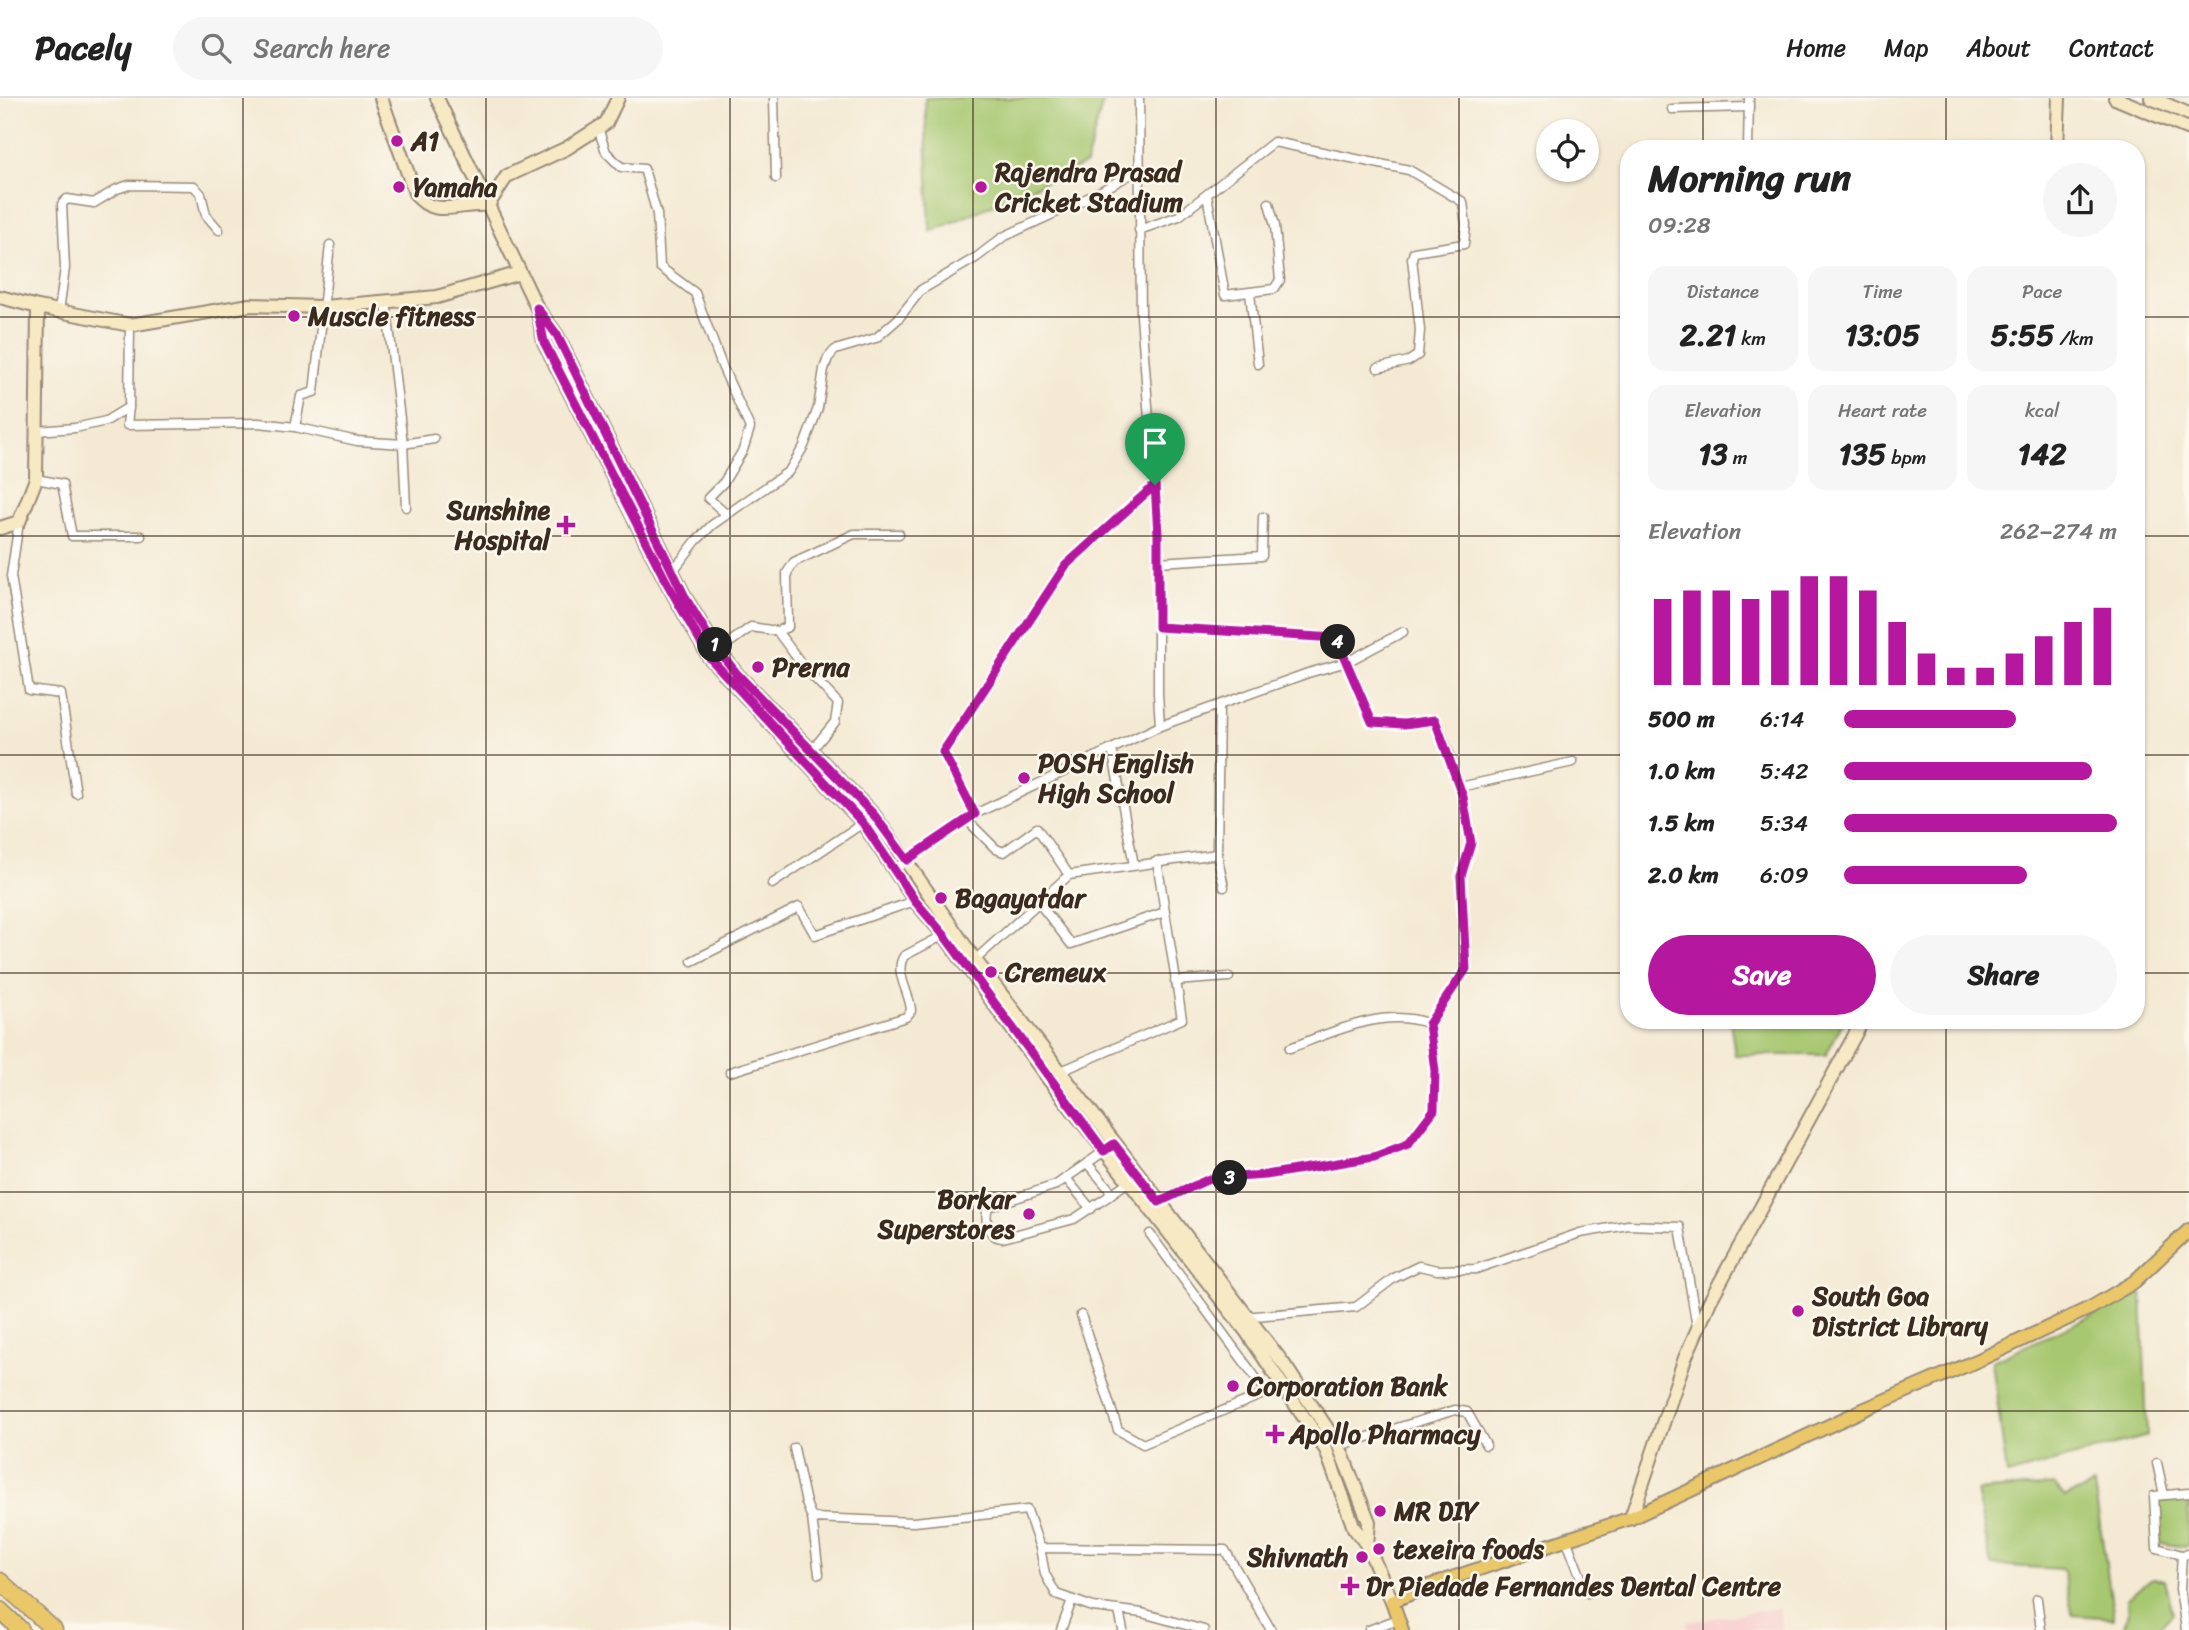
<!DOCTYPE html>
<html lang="en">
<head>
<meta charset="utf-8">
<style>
  body { margin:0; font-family:Sriracha,sans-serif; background:#f6f6f6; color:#222; height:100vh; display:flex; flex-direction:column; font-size:26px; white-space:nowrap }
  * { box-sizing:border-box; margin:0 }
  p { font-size:23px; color:#767676 }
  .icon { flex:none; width:38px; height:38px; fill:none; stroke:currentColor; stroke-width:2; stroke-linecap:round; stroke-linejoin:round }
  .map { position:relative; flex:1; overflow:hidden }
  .sheet { position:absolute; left:1620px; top:42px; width:525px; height:889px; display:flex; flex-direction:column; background:#fff; border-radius:28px; box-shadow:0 2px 5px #0004 }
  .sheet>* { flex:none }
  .buttons { position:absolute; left:1536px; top:21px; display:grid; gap:14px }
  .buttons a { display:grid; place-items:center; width:63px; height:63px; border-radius:50%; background:#fff; box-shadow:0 2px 5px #0004; font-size:35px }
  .pin { position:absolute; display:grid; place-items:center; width:60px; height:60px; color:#fff; margin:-72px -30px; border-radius:50% 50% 50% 0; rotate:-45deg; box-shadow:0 0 7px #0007 }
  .pin .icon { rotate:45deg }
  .km { position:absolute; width:35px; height:35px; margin:-18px; border-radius:50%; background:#222; color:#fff; font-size:19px; line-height:35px; text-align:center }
  .round { display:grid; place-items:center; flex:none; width:74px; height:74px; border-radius:37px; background:#f6f6f6 }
  .summary { display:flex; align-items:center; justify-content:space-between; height:119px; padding:0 28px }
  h1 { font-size:38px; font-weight:700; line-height:52px }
  .figures { display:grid; grid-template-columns:repeat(3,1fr); gap:10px; height:119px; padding:7px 28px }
  .figures div { display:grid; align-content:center; border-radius:18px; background:#f6f6f6; text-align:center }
  .figures b { font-size:30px; font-weight:700 }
  .figures small { font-size:19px; font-weight:400 }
  .figures p { font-size:19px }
  .chart { height:196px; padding:14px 28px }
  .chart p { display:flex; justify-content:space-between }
  .chart svg { width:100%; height:126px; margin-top:7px; stroke:#b5179e; stroke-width:6 }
  .button { display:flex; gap:14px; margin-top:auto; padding:14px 28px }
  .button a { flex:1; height:80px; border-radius:42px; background:#b5179e; color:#fff; font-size:28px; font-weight:700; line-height:80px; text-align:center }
  .button a+a { background:#f6f6f6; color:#222 }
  ul { padding:0 28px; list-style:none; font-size:23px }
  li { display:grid; grid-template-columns:112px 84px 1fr; align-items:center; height:52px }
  li i { height:18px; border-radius:9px; background:#b5179e }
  header { display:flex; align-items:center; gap:42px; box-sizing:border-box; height:98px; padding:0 35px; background:#fff; border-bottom:2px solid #e0e0e0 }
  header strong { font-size:33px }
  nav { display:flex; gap:38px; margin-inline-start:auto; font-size:24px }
  .search { width:490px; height:63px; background:#f6f6f6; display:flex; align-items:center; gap:18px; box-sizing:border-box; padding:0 24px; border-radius:38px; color:#767676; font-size:26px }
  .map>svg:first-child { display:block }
  .built { fill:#f7d0cf }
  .green { fill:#a7c871; stroke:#717948; stroke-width:2 }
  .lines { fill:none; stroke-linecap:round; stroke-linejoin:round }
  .street-casing { stroke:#988a79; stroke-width:11 }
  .secondary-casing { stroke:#988a79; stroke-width:16 }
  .primary-casing { stroke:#988a79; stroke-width:16 }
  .highway-casing { stroke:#988a79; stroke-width:19 }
  .street { stroke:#fff; stroke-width:8 }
  .secondary { stroke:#f7e9c3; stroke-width:12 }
  .primary { stroke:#eac769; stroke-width:12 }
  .highway { stroke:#eac769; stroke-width:16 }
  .route-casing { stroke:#fff; stroke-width:14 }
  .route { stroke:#b5179e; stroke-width:9 }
  .grid { fill:none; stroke:#3b2a1e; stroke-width:2; stroke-opacity:0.55 }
  .poi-dot { fill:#b5179e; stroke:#fbf7ec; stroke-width:2.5 }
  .labels { text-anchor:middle; stroke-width:5; stroke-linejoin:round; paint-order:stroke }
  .poi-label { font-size:26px; font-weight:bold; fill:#3b2a1e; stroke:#fbf7ec; text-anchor:start }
</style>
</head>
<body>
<header>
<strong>Pacely</strong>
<div class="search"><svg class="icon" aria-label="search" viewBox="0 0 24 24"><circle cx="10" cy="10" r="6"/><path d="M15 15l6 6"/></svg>Search here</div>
<nav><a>Home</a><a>Map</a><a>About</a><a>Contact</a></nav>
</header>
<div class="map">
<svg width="2189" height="1532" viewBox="0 0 2189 1532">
  <rect width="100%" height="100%" fill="#fbf7ec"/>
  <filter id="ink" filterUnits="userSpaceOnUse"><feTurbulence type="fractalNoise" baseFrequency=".0143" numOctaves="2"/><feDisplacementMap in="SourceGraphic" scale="14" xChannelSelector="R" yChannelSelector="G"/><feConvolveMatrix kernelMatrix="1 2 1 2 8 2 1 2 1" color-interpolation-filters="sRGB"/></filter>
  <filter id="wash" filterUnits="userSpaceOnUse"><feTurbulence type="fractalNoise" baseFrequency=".00686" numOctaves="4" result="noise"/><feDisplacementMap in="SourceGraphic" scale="28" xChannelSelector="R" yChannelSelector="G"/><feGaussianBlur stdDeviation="1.57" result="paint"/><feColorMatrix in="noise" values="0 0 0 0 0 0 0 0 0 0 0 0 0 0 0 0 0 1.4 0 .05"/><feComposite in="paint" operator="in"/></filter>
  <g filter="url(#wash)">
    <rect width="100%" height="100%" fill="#f4ead4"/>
    <path class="built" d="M 1779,1510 L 1783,1532 L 1688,1532 L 1687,1524 Z"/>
    <g class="green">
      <path d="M 925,0 L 1107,0 L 1102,7 L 1086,66 L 930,134 Z"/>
      <path d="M 1730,922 L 1844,922 L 1826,957 L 1735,957 Z"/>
      <path d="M 2142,1195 L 2147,1338 L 2007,1377 L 1992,1263 Z"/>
      <path d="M 2054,1387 L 2065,1399 L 2094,1387 L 2114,1520 L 2073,1517 L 2062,1471 L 1991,1467 L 1977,1393 Z"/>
      <path d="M 2189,1401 L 2188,1448 L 2184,1449 L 2159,1445 L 2158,1403 Z"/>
      <path d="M 2152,1481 L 2165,1481 L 2173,1516 L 2155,1532 L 2123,1532 L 2128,1514 L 2127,1501 Z"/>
    </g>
  </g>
  <g filter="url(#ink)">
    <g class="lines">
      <defs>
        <g id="street">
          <path d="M 774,0 L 776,80"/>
          <path d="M 1139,0 L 1141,218 L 1158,436 L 1158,595 L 1160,628 L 1308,575 L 1347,564 L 1372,624 L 1404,626 L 1435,622 L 1449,655 L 1463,699 L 1471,745 L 1461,778 L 1466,871 L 1429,926 L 1435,973 L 1434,1012 L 1408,1046 L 1374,1059 L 1266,1077 L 1209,1081 L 1159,1104"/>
          <path d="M 1672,11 L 1749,9"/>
          <path d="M 598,30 L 606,54 L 621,69 L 644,71 L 657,116 L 660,169 L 695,195 L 722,268 L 750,330 L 743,352 L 724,384 L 708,400 L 726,416"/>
          <path d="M 1748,51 L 1749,0"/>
          <path d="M 1207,97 L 1225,197 L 1274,191 L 1280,182 L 1275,128 L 1269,105"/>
          <path d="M 1139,132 L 1179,118 L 1274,44 L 1409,72 L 1463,104 L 1466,127 L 1464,146 L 1414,154 L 1412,160 L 1420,232 L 1418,257 L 1409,263 L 1378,270"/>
          <path d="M 330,147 L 314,294 L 301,298 L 295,329 L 357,343 L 403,346 L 406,409"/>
          <path d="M 1250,195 L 1258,266"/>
          <path d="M 386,204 L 403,346 L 434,341"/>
          <path d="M 59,213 L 65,170 L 62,106 L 67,101 L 94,105 L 117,91 L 129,87 L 194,88 L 201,96 L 206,117 L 219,132"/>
          <path d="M 130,227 L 129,309 L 127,327 L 259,325 L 295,329"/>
          <path d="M 37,333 L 75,330 L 106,323 L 129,309"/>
          <path d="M 36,381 L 62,386 L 72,438 L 141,438"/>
          <path d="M 1155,388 L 1066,467 L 943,654 L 975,716 L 1160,628"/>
          <path d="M 19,424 L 11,478 L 29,592 L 61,596 L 76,695"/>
          <path d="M 1158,464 L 1262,458 L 1263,419"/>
          <path d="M 673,473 L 696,443 L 712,427 L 789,373 L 804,348 L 818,310 L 824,271 L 828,260 L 835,252 L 876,240 L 898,221 L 921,192 L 977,159 L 1003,139 L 1092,98 L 1138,72"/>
          <path d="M 1158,529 L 1336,540 L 1347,564 L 1403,534"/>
          <path d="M 777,533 L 788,529 L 787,475 L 794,464 L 854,436 L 899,436"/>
          <path d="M 718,553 L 751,529 L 777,533 L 804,569 L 838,605 L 835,624 L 811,653"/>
          <path d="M 1112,651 L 1134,767"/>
          <path d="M 1460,689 L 1573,664"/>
          <path d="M 966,721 L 996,751 L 1004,754 L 1037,730 L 1069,777"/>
          <path d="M 1217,756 L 1224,789"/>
          <path d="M 895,771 L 969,719"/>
          <path d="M 772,786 L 863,725"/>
          <path d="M 1039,805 L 1071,846 L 1165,814"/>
          <path d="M 975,862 L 1069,777 L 1217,756 L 1219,608"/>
          <path d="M 692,863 L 799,809 L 815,837 L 915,803"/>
          <path d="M 1175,883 L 1229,879"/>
          <path d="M 1290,950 C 1331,935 1385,908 1429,926"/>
          <path d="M 730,974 L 906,919 L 911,913 C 911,896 893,874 904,858 L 944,837"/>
          <path d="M 1059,974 L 1182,921 L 1157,763"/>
          <path d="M 1087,1065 L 1110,1092 L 1109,1098 L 1074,1121 L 1003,1140 C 988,1140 984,1122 988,1109 L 1056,1087 L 1106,1052"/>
          <path d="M 1066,1080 L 1091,1111"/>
          <path d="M 1111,1096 L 1128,1084"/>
          <path d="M 1150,1136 L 1267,1295"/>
          <path d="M 1081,1217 L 1118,1332 L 1143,1346 L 1285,1287"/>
          <path d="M 1244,1219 L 1356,1209 L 1394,1180 L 1419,1168 L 1437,1172 L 1476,1171 L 1580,1135 L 1628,1127 L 1680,1129 L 1697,1229"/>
          <path d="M 1339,1348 L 1455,1312 L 1467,1314 L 1486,1347"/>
          <path d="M 794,1350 L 806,1405 L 812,1420"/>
          <path d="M 2157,1365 L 2164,1397"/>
          <path d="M 2189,1395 L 2154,1398 L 2157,1450 L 2182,1457 L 2189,1456"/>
          <path d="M 1566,1441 L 1587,1495"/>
          <path d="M 1040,1450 L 1045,1476 L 1056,1496 L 1093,1509 L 1142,1515 L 1204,1532"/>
          <path d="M 2182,1457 L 2180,1491 L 2186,1532"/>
          <path d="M 819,1476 L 812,1420 L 914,1424 L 1027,1412 L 1040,1450 L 1225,1452 L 1271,1532"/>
          <path d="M 2037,1501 L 2041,1532"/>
          <path d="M 1119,1513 L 1123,1532"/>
          <path d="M 1061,1532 L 1072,1502"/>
          <path d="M 1369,1532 L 1398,1521"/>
        </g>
        <g id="secondary">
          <path d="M 381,0 L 415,95 C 433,122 461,104 488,107 L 537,210 L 557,237 L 686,501 L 712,544 L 737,576 L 874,717 L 975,862 L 1283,1265 L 1339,1348 L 1369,1424 L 1367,1447"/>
          <path d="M 437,0 L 488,107 L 507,78 L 567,50 L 606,25 L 618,0"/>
          <path d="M 2115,0 L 2189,31"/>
          <path d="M 2151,0 L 2189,16"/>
          <path d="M 2057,51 L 2059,0"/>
          <path d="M 0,199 L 38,209 L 130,227 L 250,207 L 323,209 L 437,199 L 520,175"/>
          <path d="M 538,214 L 544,244 L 666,483 L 709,559 L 863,725 L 915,803 L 944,837 L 1047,979 L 1246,1233 L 1326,1352 L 1354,1430 L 1367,1447 L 1392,1503"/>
          <path d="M 0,430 L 19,424 L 36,381 L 38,209"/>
          <path d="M 1631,1420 L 1685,1260 L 1710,1203 L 1863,922"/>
        </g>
        <path id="primary" d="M 1402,1532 L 1392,1503 L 1437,1485 L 1631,1420 L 1865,1311 L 1981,1261 L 2092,1209 L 2134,1184 L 2189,1132"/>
        <g id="highway">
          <path d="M 0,1483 L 54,1532"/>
          <path d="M 0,1512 L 21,1532"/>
        </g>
      </defs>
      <use href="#street" class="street-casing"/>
      <use href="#secondary" class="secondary-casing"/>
      <use href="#primary" class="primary-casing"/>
      <use href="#highway" class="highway-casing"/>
      <use href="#street" class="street"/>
      <use href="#secondary" class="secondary"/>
      <use href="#primary" class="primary"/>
      <use href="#highway" class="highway"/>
    </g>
  </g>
  <g class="lines" filter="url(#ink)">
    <defs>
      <path id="route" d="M 537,210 L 557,237 L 686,501 L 712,544 L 737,576 L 874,717 L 907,762 L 975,716 L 943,654 L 1066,467 L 1155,387 L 1158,436 L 1158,529 L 1336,540 L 1372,624 L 1404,626 L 1435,622 L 1463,699 L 1471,745 L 1461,778 L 1466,871 L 1429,926 L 1435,973 L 1434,1012 L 1408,1046 L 1374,1059 L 1266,1077 L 1209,1081 L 1159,1104 L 1114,1046 L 1104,1053 L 944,837 L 915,803 L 863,725 L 709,559 L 666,483 L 544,244 Z"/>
    </defs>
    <use href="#route" class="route-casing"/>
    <use href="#route" class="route"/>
  </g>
  <path class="grid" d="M 243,0 L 243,1532M 486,0 L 486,1532M 730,0 L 730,1532M 973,0 L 973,1532M 1216,0 L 1216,1532M 1459,0 L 1459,1532M 1703,0 L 1703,51M 1946,0 L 1946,51M 0,219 L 1629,219M 2137,219 L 2189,219M 0,438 L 1629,438M 2137,438 L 2189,438M 0,657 L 1629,657M 2137,657 L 2189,657M 0,875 L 1629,875M 2137,875 L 2189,875M 1703,922 L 1703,1532M 1946,922 L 1946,1532M 0,1094 L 2189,1094M 0,1313 L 2189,1313"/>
  <g class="poi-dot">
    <circle cx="397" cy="43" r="7"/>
    <circle cx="399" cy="89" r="7"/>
    <circle cx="981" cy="89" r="7"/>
    <circle cx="294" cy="218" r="7"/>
    <path d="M562.5 416.5h7v7h7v7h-7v7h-7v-7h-7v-7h7z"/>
    <circle cx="758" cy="569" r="7"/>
    <circle cx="1024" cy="680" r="7"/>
    <circle cx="941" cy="800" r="7"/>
    <circle cx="991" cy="874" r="7"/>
    <circle cx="1029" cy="1116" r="7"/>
    <circle cx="1798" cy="1213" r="7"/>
    <circle cx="1233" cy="1288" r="7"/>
    <path d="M1271.5 1325.5h7v7h7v7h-7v7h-7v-7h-7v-7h7z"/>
    <circle cx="1380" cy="1413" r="7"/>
    <circle cx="1379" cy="1451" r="7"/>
    <circle cx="1362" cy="1459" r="7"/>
    <path d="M1346.5 1477.5h7v7h7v7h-7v7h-7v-7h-7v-7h7z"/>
  </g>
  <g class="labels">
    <g class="poi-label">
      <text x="411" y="52">A1</text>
      <text x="995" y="83">Rajendra Prasad<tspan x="995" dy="30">Cricket Stadium</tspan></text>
      <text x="413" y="98">Yamaha</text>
      <text x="308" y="227">Muscle fitness</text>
      <text x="550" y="421" text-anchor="end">Sunshine<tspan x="550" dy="30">Hospital</tspan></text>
      <text x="772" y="578">Prerna</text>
      <text x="1038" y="674">POSH English<tspan x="1038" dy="30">High School</tspan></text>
      <text x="955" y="809">Bagayatdar</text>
      <text x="1005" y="883">Cremeux</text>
      <text x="1015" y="1110" text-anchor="end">Borkar<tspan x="1015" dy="30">Superstores</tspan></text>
      <text x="1812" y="1207">South Goa<tspan x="1812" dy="30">District Library</tspan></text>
      <text x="1247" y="1297">Corporation Bank</text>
      <text x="1289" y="1345">Apollo Pharmacy</text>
      <text x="1394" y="1422">MR DIY</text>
      <text x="1393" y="1460">texeira foods</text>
      <text x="1348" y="1468" text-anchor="end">Shivnath</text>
      <text x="1366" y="1497">Dr Piedade Fernandes Dental Centre</text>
    </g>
  </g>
</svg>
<div class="buttons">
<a><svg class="icon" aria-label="locate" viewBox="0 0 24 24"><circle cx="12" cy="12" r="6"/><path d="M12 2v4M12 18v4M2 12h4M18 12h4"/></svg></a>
</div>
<div class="pin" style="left:1155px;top:387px;background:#1e9e55"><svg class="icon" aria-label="arrive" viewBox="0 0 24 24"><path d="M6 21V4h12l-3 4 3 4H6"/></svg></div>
<b class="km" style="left:715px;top:547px">1</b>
<b class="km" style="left:1230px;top:1080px">3</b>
<b class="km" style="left:1338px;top:544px">4</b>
<section class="sheet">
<div class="summary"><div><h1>Morning run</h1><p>09:28</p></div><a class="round"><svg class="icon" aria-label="share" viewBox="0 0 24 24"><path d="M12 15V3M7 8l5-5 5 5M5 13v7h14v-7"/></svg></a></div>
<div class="figures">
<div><p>Distance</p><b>2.21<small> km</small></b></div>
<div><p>Time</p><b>13:05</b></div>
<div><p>Pace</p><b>5:55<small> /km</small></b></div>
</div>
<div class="figures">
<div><p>Elevation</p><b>13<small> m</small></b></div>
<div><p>Heart rate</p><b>135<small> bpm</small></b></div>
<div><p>kcal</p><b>142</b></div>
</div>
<div class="chart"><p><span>Elevation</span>262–274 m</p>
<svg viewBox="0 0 160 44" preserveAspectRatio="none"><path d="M5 44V14M15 44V11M25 44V11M35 44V14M45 44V11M55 44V6M65 44V6M75 44V11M85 44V22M95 44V33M105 44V38M115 44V38M125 44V33M135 44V27M145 44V22M155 44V17"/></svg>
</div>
<ul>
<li><b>500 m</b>6:14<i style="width:63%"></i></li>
<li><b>1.0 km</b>5:42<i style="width:91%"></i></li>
<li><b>1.5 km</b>5:34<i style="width:100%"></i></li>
<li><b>2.0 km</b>6:09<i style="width:67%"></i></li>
</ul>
<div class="button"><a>Save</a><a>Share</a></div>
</section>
</div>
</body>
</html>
